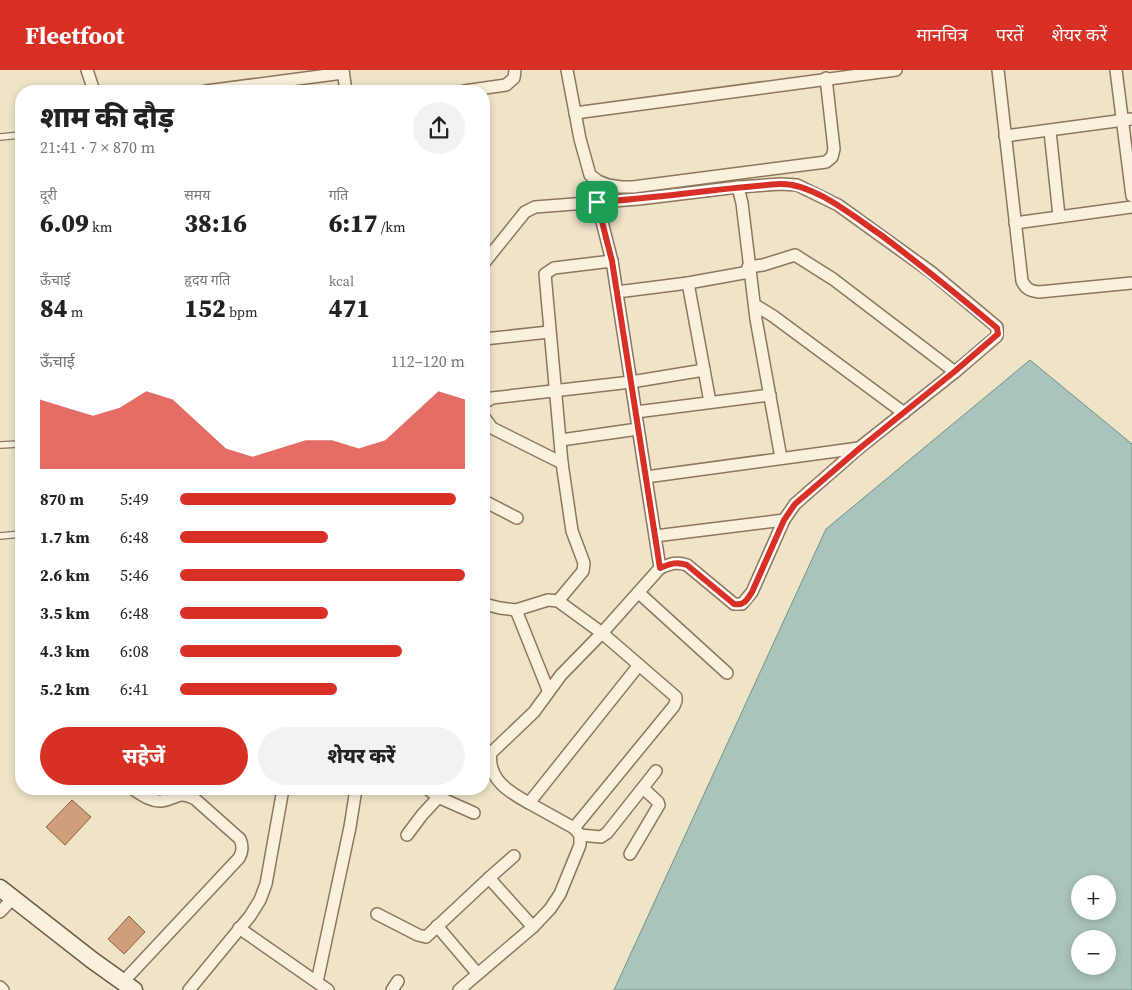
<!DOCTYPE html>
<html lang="hi">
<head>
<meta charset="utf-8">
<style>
  body { margin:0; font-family:"Source Serif 4","Noto Sans Devanagari",serif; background:#f2f2f2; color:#222; height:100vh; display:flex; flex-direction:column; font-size:19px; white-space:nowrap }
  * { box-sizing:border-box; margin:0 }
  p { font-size:16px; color:#767676 }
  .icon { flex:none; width:28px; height:28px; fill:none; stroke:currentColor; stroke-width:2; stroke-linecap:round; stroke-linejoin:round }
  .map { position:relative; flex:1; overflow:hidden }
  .side { position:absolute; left:15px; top:15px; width:475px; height:710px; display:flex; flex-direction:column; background:#fff; border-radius:20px; box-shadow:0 2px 8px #0003 }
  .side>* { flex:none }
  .tools { position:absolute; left:1071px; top:805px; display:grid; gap:10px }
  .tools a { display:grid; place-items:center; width:45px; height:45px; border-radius:50%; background:#fff; box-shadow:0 2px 8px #0003; font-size:25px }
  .pin { position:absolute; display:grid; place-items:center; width:42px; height:42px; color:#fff; margin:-21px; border-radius:10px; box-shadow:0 2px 8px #0006 }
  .round { display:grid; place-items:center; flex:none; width:52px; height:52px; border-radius:26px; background:#f2f2f2 }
  .overview { display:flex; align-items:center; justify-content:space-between; height:85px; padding:0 25px }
  h1 { font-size:28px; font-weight:800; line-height:38px }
  .stats { display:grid; grid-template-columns:repeat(3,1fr); gap:8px; height:85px; padding:5px 25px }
  .stats div { display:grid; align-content:center }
  .stats b { font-size:25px; font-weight:800 }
  .stats small { font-size:14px; font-weight:400 }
  .stats p { font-size:14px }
  .chart { height:140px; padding:10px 25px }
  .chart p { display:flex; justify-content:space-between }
  .chart svg { width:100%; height:90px; margin-top:5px; fill:#d93025; opacity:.7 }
  .action { display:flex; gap:10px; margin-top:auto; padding:10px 25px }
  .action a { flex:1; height:58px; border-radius:30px; background:#d93025; color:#fff; font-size:20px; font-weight:800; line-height:58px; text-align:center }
  .action a+a { background:#f2f2f2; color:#222 }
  ul { padding:0 25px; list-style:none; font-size:16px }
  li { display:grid; grid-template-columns:80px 60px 1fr; align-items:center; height:38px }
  li i { height:12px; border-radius:6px; background:#d93025 }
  header { display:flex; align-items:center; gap:30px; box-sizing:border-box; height:70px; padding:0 25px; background:#d93025; color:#fff }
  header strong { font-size:24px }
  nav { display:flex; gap:28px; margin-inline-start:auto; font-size:18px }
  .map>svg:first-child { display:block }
  .water { fill:#a9c4bc; stroke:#6f938a; fill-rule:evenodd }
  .building { fill:#cf9f7d; stroke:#8d5f41 }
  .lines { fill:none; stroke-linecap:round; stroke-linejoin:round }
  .lane-casing { stroke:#8d765c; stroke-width:8 }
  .street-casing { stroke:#8d765c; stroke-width:14 }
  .secondary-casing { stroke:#6f573f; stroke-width:19 }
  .lane { stroke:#faf1dc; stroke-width:5.5 }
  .street { stroke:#faf1dc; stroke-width:11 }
  .secondary { stroke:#faf1dc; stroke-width:16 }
  .route-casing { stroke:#fff; stroke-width:10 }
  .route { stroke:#d93025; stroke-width:6 }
</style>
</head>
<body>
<header>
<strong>Fleetfoot</strong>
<nav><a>मानचित्र</a><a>परतें</a><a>शेयर करें</a></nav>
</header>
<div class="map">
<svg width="1132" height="920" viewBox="0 0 1132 920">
  <rect width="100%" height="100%" fill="#f0e4c8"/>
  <path class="water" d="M 1030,290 L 1132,374 L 1132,920 L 614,920 L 826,459 ZM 1080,814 L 1108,814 L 1108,841 L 1080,841 ZM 1080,869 L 1108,869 L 1108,896 L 1080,896 Z"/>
  <g class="building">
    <path d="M 72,730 L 91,747 L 65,775 L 46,757 Z"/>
    <path d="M 129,846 L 145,862 L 124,884 L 108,869 Z"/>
  </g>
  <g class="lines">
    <defs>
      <g id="lane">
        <path d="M 0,67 L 21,65"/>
        <path d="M 0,375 L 21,374"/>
        <path d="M 0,466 L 21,464"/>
      </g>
      <g id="street">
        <path d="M 87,0 L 94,21"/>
        <path d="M 343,0 L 346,21"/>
        <path d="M 567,0 L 580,69 L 590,105 L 598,111 L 608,115 L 621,117 L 633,117 L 826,92 L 832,87 L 834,79 L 826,8"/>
        <path d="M 998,0 L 1022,211 C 1026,219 1030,221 1039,222 L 1132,213"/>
        <path d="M 1116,0 L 1132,126"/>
        <path d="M 206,21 L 343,3"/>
        <path d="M 464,21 L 506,15 L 514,8 L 515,0"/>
        <path d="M 575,43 L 896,0"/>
        <path d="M 1050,61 L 1059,146"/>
        <path d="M 1005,66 L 1132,49"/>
        <path d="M 738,117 L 742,133 L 756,249 L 781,388"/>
        <path d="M 1015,153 L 1132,137"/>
        <path d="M 484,193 L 525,142 L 535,137 L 639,129 L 738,117 L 781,114 L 797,115 L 838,135 L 931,202 L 997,257 L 997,266 L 955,302 L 859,378 L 795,434 L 784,450 L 752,522 L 742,534 L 734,534 L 687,495 C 676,491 670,494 660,498"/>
        <path d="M 748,197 L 763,195 L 795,185 L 833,209 L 955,302"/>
        <path d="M 688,213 L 710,332"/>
        <path d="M 617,222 L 688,213 L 749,202"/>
        <path d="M 755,235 L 773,246 L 904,343"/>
        <path d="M 484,269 L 549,262"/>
        <path d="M 484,333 L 492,328 L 631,312 L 704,300"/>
        <path d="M 636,342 L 770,325"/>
        <path d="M 484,347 L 492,358 L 562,393"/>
        <path d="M 561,370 L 638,359"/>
        <path d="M 646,407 L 859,378"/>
        <path d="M 484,431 L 517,448"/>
        <path d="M 655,466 L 784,450"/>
        <path d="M 639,523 L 727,603"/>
        <path d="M 558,531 L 583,501 L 584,493 L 572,461 L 562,393 L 545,204 L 554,198 L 612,191"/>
        <path d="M 484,534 L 500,538 L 516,540 L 548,530 L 558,531 L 602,563 L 561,605 L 534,642 L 491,683 C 487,709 509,722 529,733"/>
        <path d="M 516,540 L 548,620"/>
        <path d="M 428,719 L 438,727 L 474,743"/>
        <path d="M 574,758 L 674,636 L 676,631 L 676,627 L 639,595"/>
        <path d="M 407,765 L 422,745 L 446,719"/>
        <path d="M 580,765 L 601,767 L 607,763 L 656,701"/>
        <path d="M 630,784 L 659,735 L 658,732 L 643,718"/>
        <path d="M 489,808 L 533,857"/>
        <path d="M 0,842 L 13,828"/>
        <path d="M 377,844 L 418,865 L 426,867 L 489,808 L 514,786"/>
        <path d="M 437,856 L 477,903"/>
        <path d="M 239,858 L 328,920"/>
        <path d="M 123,912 L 239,788 C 243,781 243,776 240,769 L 195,729 C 176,720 178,729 161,731 C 151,732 141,724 133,719"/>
        <path d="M 317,912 L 350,757 L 356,719"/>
        <path d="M 0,917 L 3,920"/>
        <path d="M 189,920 L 250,846 L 260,830 L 266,814 L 283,719"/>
        <path d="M 392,920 L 398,911"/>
        <path d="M 459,920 L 533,857 L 550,839 L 560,824 L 580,775 L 580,765 L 574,758 L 529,733 L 639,595 L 602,563 L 660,498 L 612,191 L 597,132"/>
      </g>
      <path id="secondary" d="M 0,818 L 92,890 L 134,920"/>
    </defs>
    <use href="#lane" class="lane-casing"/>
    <use href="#street" class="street-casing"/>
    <use href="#secondary" class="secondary-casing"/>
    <use href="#lane" class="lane"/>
    <use href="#street" class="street"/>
    <use href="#secondary" class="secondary"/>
  </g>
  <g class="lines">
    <defs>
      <path id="route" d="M 780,114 C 814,113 854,147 881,165 C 921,195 959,226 997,258 L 998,264 L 954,302 L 860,378 L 795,434 L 784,450 L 752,522 C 747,530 744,536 734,534 L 687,495 C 676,491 670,494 660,498 L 612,191 L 597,132 C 659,128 719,118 780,114 Z"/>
    </defs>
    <use href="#route" class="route-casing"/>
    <use href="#route" class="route"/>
  </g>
</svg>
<div class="tools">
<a>+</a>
<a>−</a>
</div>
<div class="pin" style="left:597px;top:132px;background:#1e9e55"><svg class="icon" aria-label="arrive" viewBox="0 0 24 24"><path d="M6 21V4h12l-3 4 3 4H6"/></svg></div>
<section class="side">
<div class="overview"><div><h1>शाम की दौड़</h1><p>21:41 · 7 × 870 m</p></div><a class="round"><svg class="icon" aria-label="share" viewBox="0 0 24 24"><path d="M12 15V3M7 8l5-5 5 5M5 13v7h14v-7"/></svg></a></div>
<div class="stats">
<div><p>दूरी</p><b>6.09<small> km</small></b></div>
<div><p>समय</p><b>38:16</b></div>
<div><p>गति</p><b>6:17<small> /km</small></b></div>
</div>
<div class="stats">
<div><p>ऊँचाई</p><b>84<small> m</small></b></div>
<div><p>हृदय गति</p><b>152<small> bpm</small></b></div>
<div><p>kcal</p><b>471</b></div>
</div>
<div class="chart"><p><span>ऊँचाई</span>112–120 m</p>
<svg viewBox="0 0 160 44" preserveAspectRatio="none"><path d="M0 44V10L10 14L20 18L30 14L40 6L50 10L60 22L70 34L80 38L90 34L100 30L110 30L120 34L130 30L140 18L150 6L160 10V44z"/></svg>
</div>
<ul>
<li><b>870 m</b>5:49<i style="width:97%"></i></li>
<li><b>1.7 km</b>6:48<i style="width:52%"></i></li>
<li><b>2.6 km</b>5:46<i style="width:100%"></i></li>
<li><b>3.5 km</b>6:48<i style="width:52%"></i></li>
<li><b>4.3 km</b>6:08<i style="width:78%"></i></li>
<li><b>5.2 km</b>6:41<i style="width:55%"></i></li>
</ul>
<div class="action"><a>सहेजें</a><a>शेयर करें</a></div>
</section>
</div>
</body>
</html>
